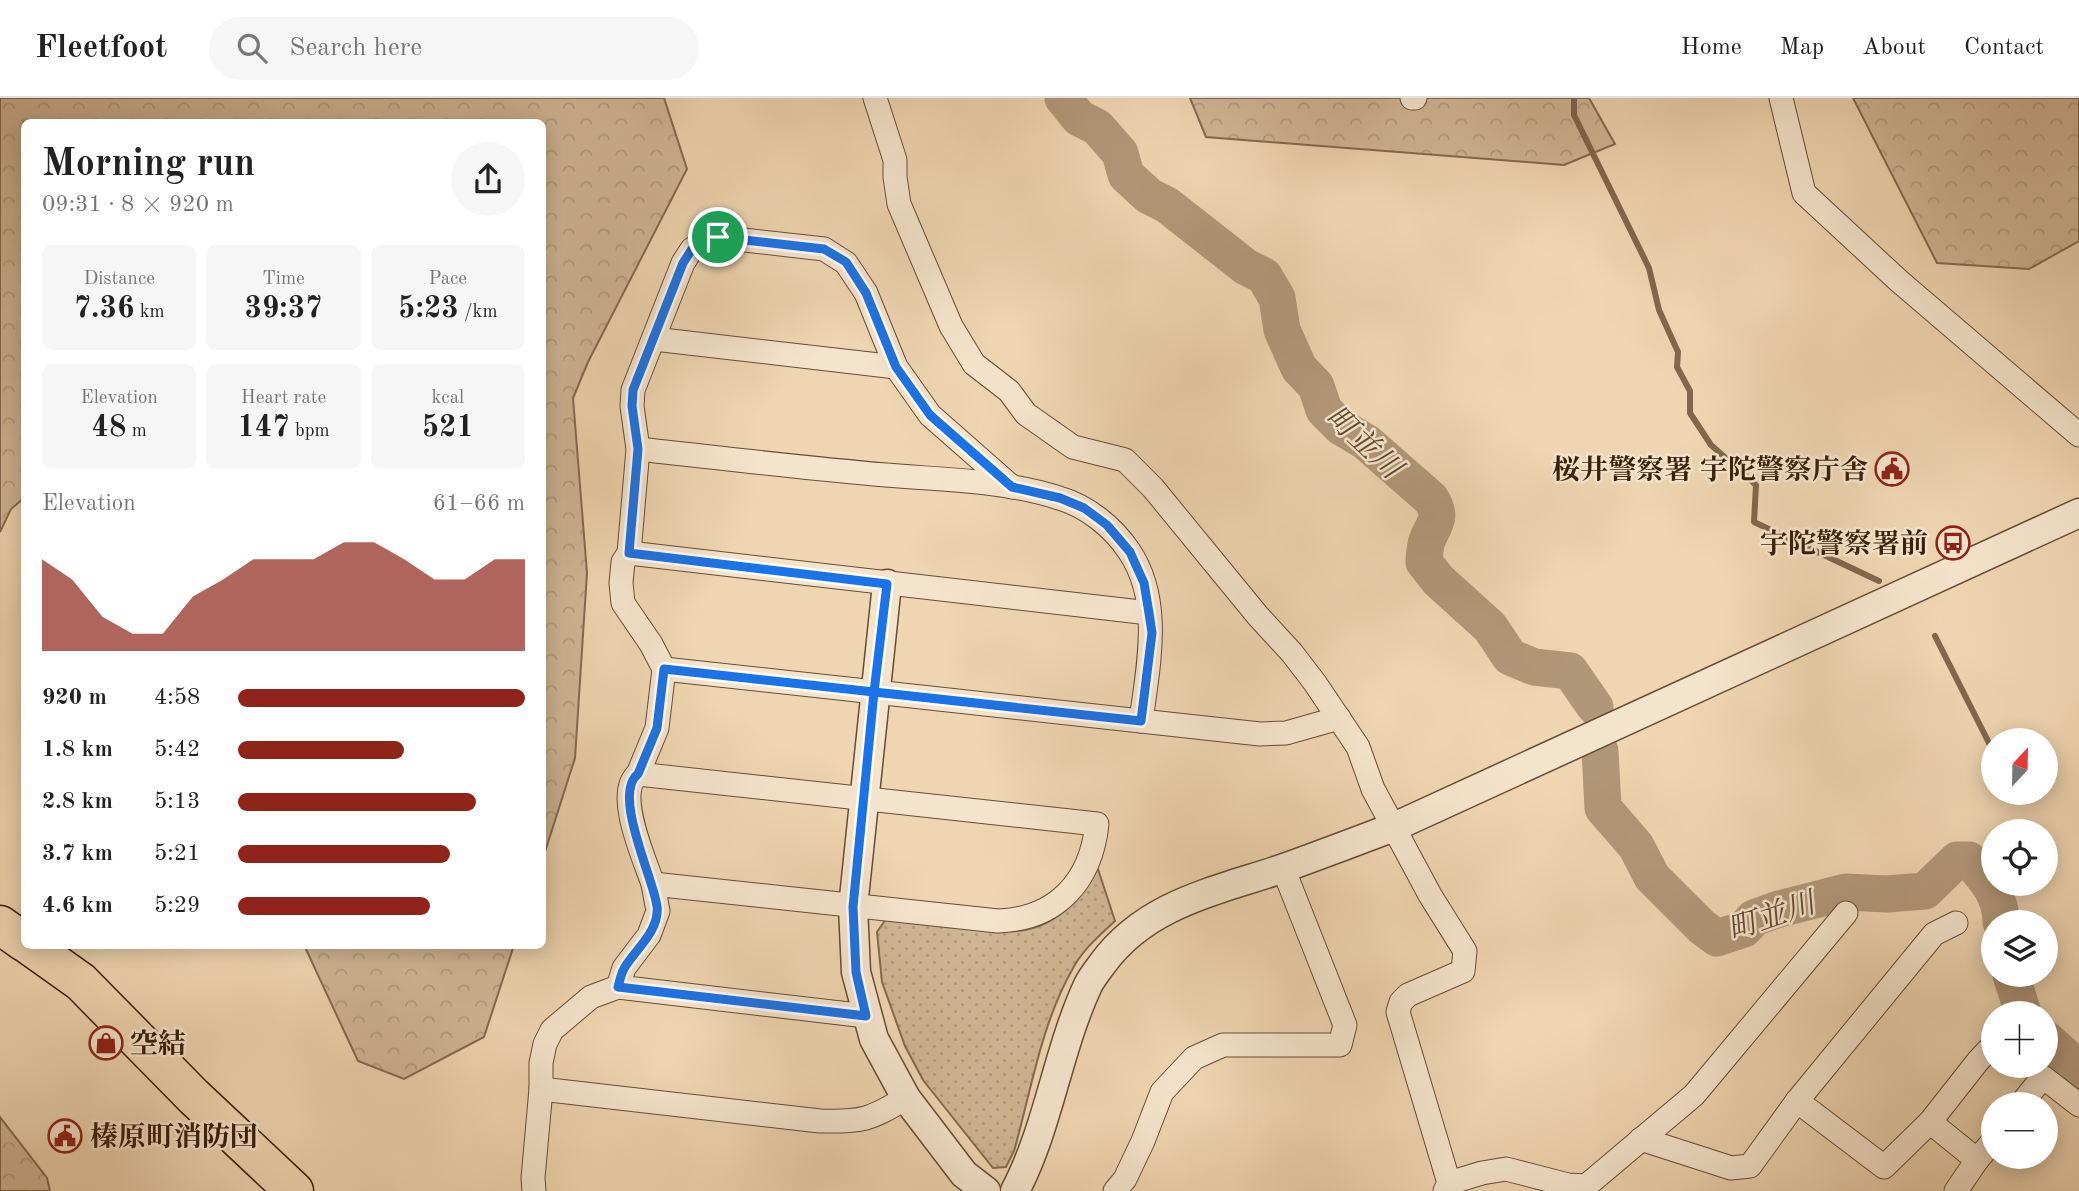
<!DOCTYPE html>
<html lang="en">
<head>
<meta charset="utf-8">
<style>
  body { margin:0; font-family:"Old Standard TT","Noto Serif JP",serif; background:#f6f6f6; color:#222; height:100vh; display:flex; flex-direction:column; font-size:26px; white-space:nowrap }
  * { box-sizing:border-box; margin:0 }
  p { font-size:23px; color:#767676 }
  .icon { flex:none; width:38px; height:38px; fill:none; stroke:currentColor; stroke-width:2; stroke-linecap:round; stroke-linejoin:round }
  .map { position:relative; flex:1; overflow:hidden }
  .sheet { position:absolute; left:21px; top:21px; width:525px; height:830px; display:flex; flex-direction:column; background:#fff; border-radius:10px; box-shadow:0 4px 18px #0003 }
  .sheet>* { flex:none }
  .needle { width:46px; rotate:22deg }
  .fabs { position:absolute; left:1981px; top:630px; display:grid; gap:14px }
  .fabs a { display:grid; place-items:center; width:77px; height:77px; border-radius:50%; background:#fff; box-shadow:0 4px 18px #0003; font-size:35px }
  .pin { position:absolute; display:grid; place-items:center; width:60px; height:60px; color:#fff; margin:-30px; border:4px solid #fff; border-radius:50%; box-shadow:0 2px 7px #0007 }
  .round { display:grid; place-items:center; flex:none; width:74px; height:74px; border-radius:37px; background:#f6f6f6 }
  .overview { display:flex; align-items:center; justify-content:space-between; height:119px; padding:0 21px }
  h1 { font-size:38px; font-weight:800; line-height:52px }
  .metrics { display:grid; grid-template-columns:repeat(3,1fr); gap:10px; height:119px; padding:7px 21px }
  .metrics div { display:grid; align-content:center; border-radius:10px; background:#f6f6f6; text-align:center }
  .metrics b { font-size:30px; font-weight:800 }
  .metrics small { font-size:19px; font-weight:400 }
  .metrics p { font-size:19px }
  .chart { height:196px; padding:14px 21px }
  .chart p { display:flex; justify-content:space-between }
  .chart svg { width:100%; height:126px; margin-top:7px; fill:#8f2418; opacity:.7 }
  ul { padding:0 21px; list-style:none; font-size:23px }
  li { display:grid; grid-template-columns:112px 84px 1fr; align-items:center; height:52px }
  li i { height:18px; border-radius:9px; background:#8f2418 }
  header { display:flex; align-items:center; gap:42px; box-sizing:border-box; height:98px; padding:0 35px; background:#fff; border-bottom:2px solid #e0e0e0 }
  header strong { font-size:33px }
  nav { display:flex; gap:38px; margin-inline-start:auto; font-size:24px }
  .search { width:490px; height:63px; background:#f6f6f6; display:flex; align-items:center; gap:18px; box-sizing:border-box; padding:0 24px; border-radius:38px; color:#767676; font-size:26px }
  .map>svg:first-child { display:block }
  .forest { fill:url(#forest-crowns); stroke:#846a50; stroke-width:2 }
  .park { fill:url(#park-dots); stroke:#846a50; stroke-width:2 }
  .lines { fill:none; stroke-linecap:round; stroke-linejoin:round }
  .stream { stroke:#81674d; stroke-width:6 }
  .river { stroke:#b19779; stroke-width:37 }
  .minor-casing { stroke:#664c34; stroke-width:25 }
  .tertiary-casing { stroke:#664c34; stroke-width:31 }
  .trunk-casing { stroke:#391f0b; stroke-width:41 }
  .minor { stroke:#f5e4cc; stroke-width:23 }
  .tertiary { stroke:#f5e4cc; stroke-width:28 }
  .trunk { stroke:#efd5b1; stroke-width:38 }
  .route-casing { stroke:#fff; stroke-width:14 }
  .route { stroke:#1a73e8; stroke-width:9 }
  .labels { text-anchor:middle; stroke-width:5; stroke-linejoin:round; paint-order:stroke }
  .poi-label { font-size:28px; font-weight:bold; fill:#391f0b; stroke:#f5e4cc; text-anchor:end }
  .water-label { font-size:30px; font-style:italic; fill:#634932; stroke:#f5e4cc }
</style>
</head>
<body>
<header>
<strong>Fleetfoot</strong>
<div class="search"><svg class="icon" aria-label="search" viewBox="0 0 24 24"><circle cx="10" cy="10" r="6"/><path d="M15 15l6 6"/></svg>Search here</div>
<nav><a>Home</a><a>Map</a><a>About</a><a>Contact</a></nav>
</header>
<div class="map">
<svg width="2079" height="1093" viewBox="0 0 2079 1093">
  <defs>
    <pattern id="forest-crowns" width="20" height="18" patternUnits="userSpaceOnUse" patternTransform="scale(1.75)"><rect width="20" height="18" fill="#d0b695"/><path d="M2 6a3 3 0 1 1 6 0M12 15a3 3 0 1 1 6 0" fill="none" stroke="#b39c7f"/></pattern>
    <pattern id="park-dots" width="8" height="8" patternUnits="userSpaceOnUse" patternTransform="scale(1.75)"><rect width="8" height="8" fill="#d0b695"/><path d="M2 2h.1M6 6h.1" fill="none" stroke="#b39c7f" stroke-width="1.8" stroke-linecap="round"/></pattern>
  </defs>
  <rect width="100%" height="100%" fill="#efd5b1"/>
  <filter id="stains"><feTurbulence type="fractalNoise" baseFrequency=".00286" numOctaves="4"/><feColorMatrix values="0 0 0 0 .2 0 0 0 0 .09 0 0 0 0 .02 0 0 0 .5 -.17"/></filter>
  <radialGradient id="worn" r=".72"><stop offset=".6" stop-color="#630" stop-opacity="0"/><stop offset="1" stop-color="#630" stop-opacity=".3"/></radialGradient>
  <g class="forest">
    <path d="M 0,0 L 664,0 L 687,71 L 588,264 L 573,300 L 587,475 L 575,660 L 543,760 L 542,24 L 24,24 L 24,400 L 11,411 L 0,434 Z"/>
    <path d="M 1190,0 L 1589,0 L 1615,46 L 1564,67 L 1206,39 Z"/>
    <path d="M 1853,0 L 2079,0 L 2079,143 L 2029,171 L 1937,165 Z"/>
    <path d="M 304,847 L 514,847 L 484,939 L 404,981 L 358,963 Z"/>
    <path d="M 0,1019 L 47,1080 L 50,1093 L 0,1093 Z"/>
  </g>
  <path class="park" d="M 1097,768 L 1115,823 C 1099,838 1082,852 1072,872 C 1041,927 1031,993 1014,1053 L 1006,1069 L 993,1070 L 923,982 L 905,948 L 882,884 L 877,834 L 886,821 C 911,824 937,826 962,829 C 980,831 999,834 1017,833 C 1055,830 1082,801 1097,768 Z"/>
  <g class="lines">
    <g class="stream">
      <path d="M 1574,0 L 1574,17 L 1649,170 L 1659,212 L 1678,254 L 1677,269 L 1690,293 L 1690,315 L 1711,347 L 1756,387 L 1754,424 L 1879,483"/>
      <path d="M 1935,538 L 1993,653"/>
    </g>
    <g class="river">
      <path d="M 1063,0 L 1079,20 L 1097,29 L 1120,55 L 1126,77 L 1149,98 L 1167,107 L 1246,169 L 1264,178 L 1277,200 L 1282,232 L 1299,270 L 1316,288 L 1324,312 L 1341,329 L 1366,344 L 1431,401 C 1444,422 1432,426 1426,446 C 1425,452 1424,458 1424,464 L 1438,482 L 1490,529 L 1510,559 L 1534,569 L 1570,573 L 1595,609"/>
      <path d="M 1600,653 L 1603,710 L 1636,748 L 1652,779 L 1702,829 L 1717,840 L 1744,831 L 1754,820 L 1779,811 L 1846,794 L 1887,796 L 1925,793 L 1957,762 L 1969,762 C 1986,780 2001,798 2001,824"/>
      <path d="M 2011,877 L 2023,915"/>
      <path d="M 2046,941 L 2063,956 L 2079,978"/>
    </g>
    <defs>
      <g id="minor">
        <path d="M 875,0 L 895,62 L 895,79 L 899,106 L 951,228 L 974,266 L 1009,293 L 1026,316 L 1073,349 L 1125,362 L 1153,390 L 1258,518 L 1292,555 L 1315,585 L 1358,649 L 1373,691 L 1430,797 L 1465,853 L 1463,873 L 1408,897 L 1401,904 L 1398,914 L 1449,1085 L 1445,1093"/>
        <path d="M 1412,0 L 1415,0"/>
        <path d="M 1781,0 L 1804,95 L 1899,183 L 2079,337"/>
        <path d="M 654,241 L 896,269"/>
        <path d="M 638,351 C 721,360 803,370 886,377 C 943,382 1004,382 1059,400 C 1087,408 1113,429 1129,453 C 1163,503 1148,568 1141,623"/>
        <path d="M 629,455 L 1149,515"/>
        <path d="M 664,571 L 1260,636 L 1286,635 L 1339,620"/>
        <path d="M 638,676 C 614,695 645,762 653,786"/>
        <path d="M 866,918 L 618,889 L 624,870 L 649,837 L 658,813 L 653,786 L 998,823 C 1057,821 1091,783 1097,726 L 638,676 L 657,630 L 664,571 L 651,546 L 623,505 L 621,485 L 623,464 L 629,455 L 638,351 L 632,308 L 633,292 L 683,165 L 692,151 L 718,139 L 824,151 L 846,165 L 866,195 L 896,269 L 930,317 L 1012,389"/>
        <path d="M 541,991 L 820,1023 C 863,1024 869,1022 906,1000"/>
        <path d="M 1797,1003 L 1884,1069 L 1930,1024 L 1978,963 L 1993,947"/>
        <path d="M 2021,1006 L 2043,979 L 2079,1007"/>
        <path d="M 1930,1024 L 1977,1062"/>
        <path d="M 1641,1041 L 1731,1070 L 1750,1068 L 1797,1003 L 1934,836 L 1956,825"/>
        <path d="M 1449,1085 L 1482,1075 L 1506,1071 L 1568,1087 L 1586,1088 L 1694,997 L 1846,815"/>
        <path d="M 534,1093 L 533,1080 L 541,991 L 541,965 L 545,946 L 552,932 L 591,899 L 618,889"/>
        <path d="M 1115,1093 L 1125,1081 L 1143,1043 L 1162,994 L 1194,960 L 1223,947 L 1340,947 L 1345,927 L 1283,770"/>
        <path d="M 1956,1093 L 1977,1062 L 1993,1043"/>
      </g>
      <g id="tertiary">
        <path d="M 887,486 L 853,809 L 856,874 L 874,941 L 906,1000 L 964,1076 L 986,1093"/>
        <path d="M 1015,1093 C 1049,1028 1057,954 1088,887 C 1092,879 1098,872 1103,865 C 1147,805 1217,793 1284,770 C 1320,757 1357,743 1394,729 L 2079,415"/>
      </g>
      <g id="trunk">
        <path d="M 0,827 L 24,844"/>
        <path d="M 29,847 L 81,884 L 193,998 L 294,1093"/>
      </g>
    </defs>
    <use href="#minor" class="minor-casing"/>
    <use href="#tertiary" class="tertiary-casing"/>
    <use href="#trunk" class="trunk-casing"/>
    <use href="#minor" class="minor"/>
    <use href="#tertiary" class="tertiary"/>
    <use href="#trunk" class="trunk"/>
  </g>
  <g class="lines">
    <defs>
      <path id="route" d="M 718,139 L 692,151 L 683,165 L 633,292 L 632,308 L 638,351 L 629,455 L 887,486 L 874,594 L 664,571 L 657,630 L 638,676 C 612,696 653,779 657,808 C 660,832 636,851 625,869 C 621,875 620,882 618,889 L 866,918 L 856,874 L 853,809 L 874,594 L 1141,623 L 1152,535 L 1149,515 L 1144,485 L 1130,454 L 1107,427 L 1084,410 L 1060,400 L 1012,389 L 930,317 L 896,269 L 866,195 L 846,164 L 824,151 L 718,139"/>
    </defs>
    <use href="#route" class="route-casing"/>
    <use href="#route" class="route"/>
  </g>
  <defs>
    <symbol id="civic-ring" viewBox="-11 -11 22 22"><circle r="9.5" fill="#f5e4cc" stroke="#8f2418" stroke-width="1.5"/><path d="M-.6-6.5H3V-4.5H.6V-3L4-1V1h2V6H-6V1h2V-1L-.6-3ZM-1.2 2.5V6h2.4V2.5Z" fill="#8f2418"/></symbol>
    <symbol id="bus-ring" viewBox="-11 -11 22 22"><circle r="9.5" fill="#f5e4cc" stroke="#8f2418" stroke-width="1.5"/><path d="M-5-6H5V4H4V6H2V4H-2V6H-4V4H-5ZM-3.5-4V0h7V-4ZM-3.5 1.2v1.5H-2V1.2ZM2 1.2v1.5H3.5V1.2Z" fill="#8f2418"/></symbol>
    <symbol id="shop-ring" viewBox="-11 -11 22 22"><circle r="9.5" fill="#f5e4cc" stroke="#8f2418" stroke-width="1.5"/><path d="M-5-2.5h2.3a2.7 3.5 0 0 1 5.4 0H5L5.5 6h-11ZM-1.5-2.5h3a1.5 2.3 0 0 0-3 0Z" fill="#8f2418"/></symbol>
  </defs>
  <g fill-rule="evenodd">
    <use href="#civic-ring" x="1873" y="352" width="38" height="38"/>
    <use href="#bus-ring" x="1934" y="426" width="38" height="38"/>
    <use href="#shop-ring" x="87" y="926" width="38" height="38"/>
    <use href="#civic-ring" x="46" y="1019" width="38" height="38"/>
  </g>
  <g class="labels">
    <g class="poi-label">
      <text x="1868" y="381">桜井警察署 宇陀警察庁舎</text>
      <text x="1928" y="455">宇陀警察署前</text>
      <text x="130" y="955" text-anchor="start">空結</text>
      <text x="90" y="1048" text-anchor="start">榛原町消防団</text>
    </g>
    <g class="water-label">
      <text transform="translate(1364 344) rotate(43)" y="10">町並川</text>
      <text transform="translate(1771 818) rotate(-19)" y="10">町並川</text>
    </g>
  </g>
  <rect width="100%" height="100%" filter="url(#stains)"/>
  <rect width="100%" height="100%" fill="url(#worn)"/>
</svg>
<div class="fabs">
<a><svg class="needle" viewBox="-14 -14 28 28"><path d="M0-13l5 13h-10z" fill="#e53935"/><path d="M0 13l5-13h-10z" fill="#767676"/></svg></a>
<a><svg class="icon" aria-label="locate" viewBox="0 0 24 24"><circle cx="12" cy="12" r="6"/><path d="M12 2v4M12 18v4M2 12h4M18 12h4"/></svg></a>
<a><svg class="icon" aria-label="layers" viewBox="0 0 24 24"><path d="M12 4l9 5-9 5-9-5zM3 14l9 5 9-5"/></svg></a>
<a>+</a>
<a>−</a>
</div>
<div class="pin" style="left:718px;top:139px;background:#1e9e55"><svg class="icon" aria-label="arrive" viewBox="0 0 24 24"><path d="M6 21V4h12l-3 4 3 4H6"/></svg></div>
<section class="sheet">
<div class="overview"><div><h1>Morning run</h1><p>09:31 · 8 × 920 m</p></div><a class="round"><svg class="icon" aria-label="share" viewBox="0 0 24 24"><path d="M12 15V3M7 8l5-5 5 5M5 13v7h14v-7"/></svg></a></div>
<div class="metrics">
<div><p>Distance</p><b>7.36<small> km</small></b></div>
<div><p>Time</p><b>39:37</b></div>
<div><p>Pace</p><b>5:23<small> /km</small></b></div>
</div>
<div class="metrics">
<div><p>Elevation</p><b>48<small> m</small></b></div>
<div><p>Heart rate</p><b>147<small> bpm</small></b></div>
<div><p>kcal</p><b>521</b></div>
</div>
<div class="chart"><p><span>Elevation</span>61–66 m</p>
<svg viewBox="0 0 160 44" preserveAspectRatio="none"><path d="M0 44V12L10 19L20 32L30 38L40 38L50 25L60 19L70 12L80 12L90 12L100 6L110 6L120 12L130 19L140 19L150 12L160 12V44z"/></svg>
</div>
<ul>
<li><b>920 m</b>4:58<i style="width:100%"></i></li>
<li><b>1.8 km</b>5:42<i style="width:58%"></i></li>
<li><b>2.8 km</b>5:13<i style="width:83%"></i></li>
<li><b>3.7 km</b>5:21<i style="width:74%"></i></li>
<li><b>4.6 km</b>5:29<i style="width:67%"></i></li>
</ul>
</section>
</div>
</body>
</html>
